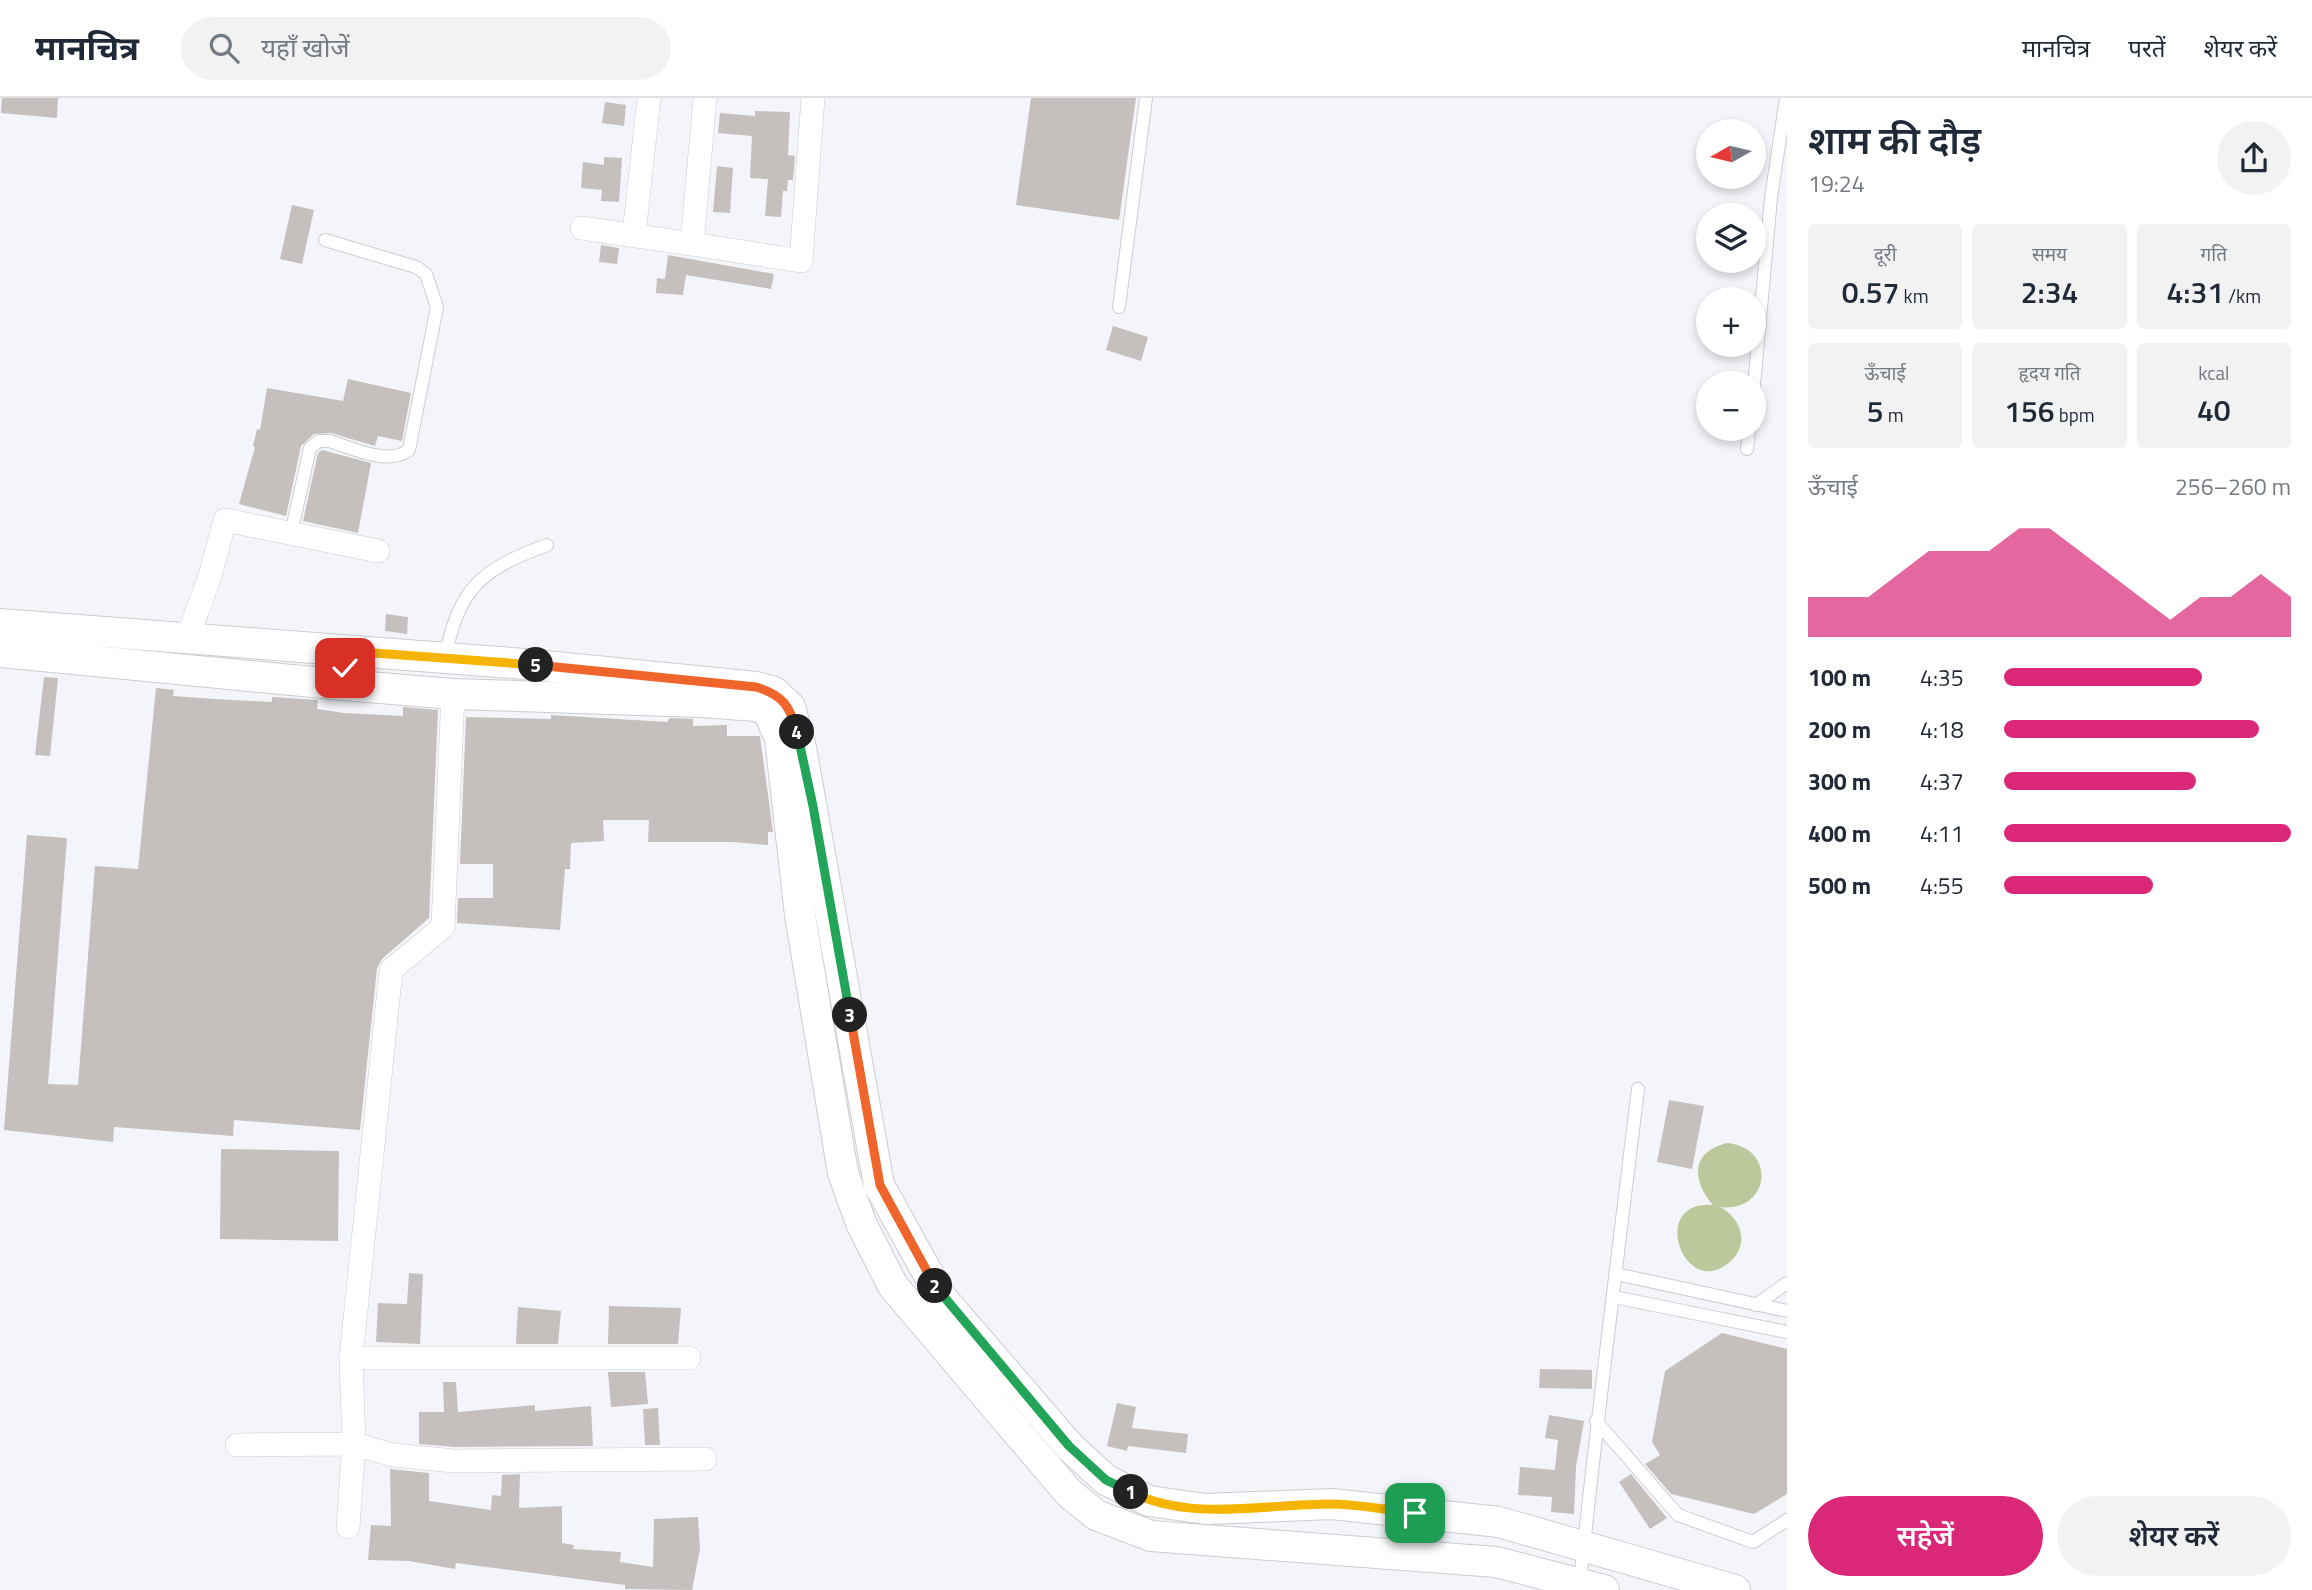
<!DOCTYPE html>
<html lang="hi">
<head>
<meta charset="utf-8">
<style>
  body { margin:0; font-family:"Titillium Web","Noto Sans Devanagari",sans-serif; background:#f2f2f3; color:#1f2937; height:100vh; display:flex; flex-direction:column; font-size:26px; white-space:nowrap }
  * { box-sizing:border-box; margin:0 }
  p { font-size:23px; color:#747a83 }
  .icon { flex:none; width:38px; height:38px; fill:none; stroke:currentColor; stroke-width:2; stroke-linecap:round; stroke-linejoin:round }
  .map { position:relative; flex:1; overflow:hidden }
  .side { display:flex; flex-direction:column; background:#fff; width:525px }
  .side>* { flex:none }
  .needle { width:46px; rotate:262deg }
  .buttons { position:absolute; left:1696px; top:21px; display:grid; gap:14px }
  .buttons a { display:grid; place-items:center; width:70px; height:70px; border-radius:50%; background:#fff; box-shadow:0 4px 10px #0003; font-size:35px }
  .pin { position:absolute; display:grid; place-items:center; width:60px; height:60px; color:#fff; margin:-30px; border-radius:14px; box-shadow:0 4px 10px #0006 }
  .km { position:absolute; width:35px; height:35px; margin:-18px; border-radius:50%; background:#222; color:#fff; font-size:19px; line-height:35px; text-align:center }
  .round { display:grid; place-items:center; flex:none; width:74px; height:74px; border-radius:37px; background:#f2f2f3 }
  .overview { display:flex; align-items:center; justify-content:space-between; height:119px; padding:0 21px }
  h1 { font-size:38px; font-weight:600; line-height:52px }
  .stats { display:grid; grid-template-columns:repeat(3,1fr); gap:10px; height:119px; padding:7px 21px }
  .stats div { display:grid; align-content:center; border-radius:7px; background:#f2f2f3; text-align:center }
  .stats b { font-size:30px; font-weight:600 }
  .stats small { font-size:19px; font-weight:400 }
  .stats p { font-size:19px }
  .chart { height:196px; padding:14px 21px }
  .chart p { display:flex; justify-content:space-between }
  .chart svg { width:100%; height:126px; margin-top:7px; fill:#db2777; opacity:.7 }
  .primary-button { display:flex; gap:14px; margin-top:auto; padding:14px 21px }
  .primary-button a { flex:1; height:80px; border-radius:42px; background:#db2777; color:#fff; font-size:28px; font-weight:600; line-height:80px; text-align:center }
  .primary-button a+a { background:#f2f2f3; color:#1f2937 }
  ul { padding:0 21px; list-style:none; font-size:23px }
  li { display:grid; grid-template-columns:112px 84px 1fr; align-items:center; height:52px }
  li i { height:18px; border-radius:9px; background:#db2777 }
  header { display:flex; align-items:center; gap:42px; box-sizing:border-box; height:98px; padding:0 35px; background:#fff; border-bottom:2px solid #e0e1e3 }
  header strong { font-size:33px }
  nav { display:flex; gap:38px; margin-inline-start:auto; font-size:24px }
  .search { width:490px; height:63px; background:#f2f2f3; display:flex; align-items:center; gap:18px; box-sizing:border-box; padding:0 24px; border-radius:38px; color:#747a83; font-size:26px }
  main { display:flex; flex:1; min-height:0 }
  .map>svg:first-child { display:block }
  .green { fill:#bdc79c }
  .building { fill:#c5c0bd }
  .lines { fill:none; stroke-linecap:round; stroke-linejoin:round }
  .service-casing { stroke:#cbcdd2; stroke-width:14 }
  .minor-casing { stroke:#cbcdd2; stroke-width:24 }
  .tertiary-casing { stroke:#cbcdd2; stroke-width:32 }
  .service { stroke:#fff; stroke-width:12 }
  .minor { stroke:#fff; stroke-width:23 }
  .tertiary { stroke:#fff; stroke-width:30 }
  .split-1-casing { stroke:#fff; stroke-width:14 }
  .split-2-casing { stroke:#fff; stroke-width:14 }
  .split-3-casing { stroke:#fff; stroke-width:14 }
  .split-4-casing { stroke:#fff; stroke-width:14 }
  .split-5-casing { stroke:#fff; stroke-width:14 }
  .split-6-casing { stroke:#fff; stroke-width:14 }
  .split-1 { stroke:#f5b400; stroke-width:9 }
  .split-2 { stroke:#22a559; stroke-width:9 }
  .split-3 { stroke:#f0652b; stroke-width:9 }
  .split-4 { stroke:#22a559; stroke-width:9 }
  .split-5 { stroke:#f0652b; stroke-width:9 }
  .split-6 { stroke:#f5b400; stroke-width:9 }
</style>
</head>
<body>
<header>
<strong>मानचित्र</strong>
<div class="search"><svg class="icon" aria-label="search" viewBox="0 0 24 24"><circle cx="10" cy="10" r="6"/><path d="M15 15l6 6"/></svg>यहाँ खोजें</div>
<nav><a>मानचित्र</a><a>परतें</a><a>शेयर करें</a></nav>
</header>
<main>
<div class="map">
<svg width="1787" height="1492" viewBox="0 0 1787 1492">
  <rect width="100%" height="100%" fill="#f3f5fa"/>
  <path class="green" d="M 1727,1045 C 1778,1050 1770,1115 1720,1109 C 1740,1119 1750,1144 1732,1162 C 1686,1207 1646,1102 1713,1107 C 1692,1083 1690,1054 1727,1045 Z"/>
  <g class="building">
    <path d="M 2,0 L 58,0 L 57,20 L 1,15 Z"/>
    <path d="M 1031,0 L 1136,0 L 1119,122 L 1016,107 Z"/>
    <path d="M 605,4 L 626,7 L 624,28 L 602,25 Z"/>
    <path d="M 755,13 L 790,14 L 788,57 L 795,58 L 793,82 L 788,82 L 787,93 L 783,93 L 781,119 L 765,118 L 768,81 L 750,80 L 752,38 L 718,35 L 720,15 L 755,18 Z"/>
    <path d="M 604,59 L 622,60 L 619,104 L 601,103 L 602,92 L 581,90 L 583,64 L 604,67 Z"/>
    <path d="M 717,68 L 733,70 L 730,115 L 713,114 Z"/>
    <path d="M 292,107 L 314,112 L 302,166 L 280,161 Z"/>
    <path d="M 601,147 L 619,150 L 617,166 L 599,164 Z"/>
    <path d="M 668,157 L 774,176 L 771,191 L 686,177 L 683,197 L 656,195 L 657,180 L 665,181 Z"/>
    <path d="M 1113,228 L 1148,239 L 1141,263 L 1106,252 Z"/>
    <path d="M 348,281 L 411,295 L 402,343 L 378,338 L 375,348 L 331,335 L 314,336 L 301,348 L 286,418 L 239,406 L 255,349 L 253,348 L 257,331 L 260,332 L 267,290 L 343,303 Z"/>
    <path d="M 322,352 L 371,365 L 358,435 L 303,423 L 318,355 Z"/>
    <path d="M 386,516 L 408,519 L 407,536 L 385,533 Z"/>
    <path d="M 44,579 L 58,580 L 50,658 L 35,657 Z"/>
    <path d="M 156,590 L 174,592 L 173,598 L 215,601 L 272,604 L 272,599 L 318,602 L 317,611 L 344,615 L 403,618 L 403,609 L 438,612 L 429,820 L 382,861 L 377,870 L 360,1032 L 234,1022 L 233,1038 L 114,1029 L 113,1044 L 4,1032 L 27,737 L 67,740 L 48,986 L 78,987 L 95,768 L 138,771 Z"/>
    <path d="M 551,617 L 667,624 L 670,620 L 693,621 L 693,628 L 727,627 L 727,638 L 760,638 L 773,734 L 768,734 L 768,747 L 733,744 L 648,744 L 649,722 L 603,722 L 604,743 L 571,745 L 570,771 L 565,771 L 560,832 L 457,825 L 458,800 L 493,800 L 493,766 L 460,766 L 466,619 L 551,621 Z"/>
    <path d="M 1669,1002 L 1704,1008 L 1692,1071 L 1657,1064 Z"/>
    <path d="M 221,1051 L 339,1053 L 338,1143 L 220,1141 Z"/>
    <path d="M 409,1175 L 423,1176 L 420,1246 L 376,1244 L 378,1205 L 407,1206 Z"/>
    <path d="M 609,1208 L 681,1210 L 678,1246 L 608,1246 Z"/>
    <path d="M 518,1209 L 561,1213 L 558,1246 L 516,1246 Z"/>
    <path d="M 1722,1235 L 1787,1251 L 1787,1396 L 1754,1416 L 1671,1396 L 1645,1366 L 1660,1357 L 1652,1344 L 1665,1273 Z"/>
    <path d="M 1540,1271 L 1592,1272 L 1592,1291 L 1539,1290 Z"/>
    <path d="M 608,1274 L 645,1274 L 648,1306 L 611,1309 Z"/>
    <path d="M 443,1284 L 456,1284 L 458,1314 L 535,1307 L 535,1313 L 591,1308 L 593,1348 L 455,1349 L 419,1346 L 419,1314 L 444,1314 Z"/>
    <path d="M 1117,1305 L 1136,1309 L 1132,1330 L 1188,1336 L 1186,1355 L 1128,1348 L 1127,1353 L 1107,1348 Z"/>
    <path d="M 658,1310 L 660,1347 L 645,1347 L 643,1311 Z"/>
    <path d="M 1549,1317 L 1584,1323 L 1576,1369 L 1574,1416 L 1551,1414 L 1552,1399 L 1518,1397 L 1520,1369 L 1555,1372 L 1558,1342 L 1545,1340 Z"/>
    <path d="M 390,1371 L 429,1375 L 429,1403 L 491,1412 L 492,1397 L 501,1398 L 502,1377 L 520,1376 L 519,1410 L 562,1408 L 562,1445 L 574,1447 L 573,1451 L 621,1454 L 620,1464 L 653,1469 L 654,1421 L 698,1419 L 700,1451 L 692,1492 L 625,1491 L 625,1487 L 456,1465 L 455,1471 L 409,1463 L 368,1462 L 371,1427 L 391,1428 Z"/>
    <path d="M 1631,1376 L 1667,1420 L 1650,1431 L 1619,1384 Z"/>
  </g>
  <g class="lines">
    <defs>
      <g id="service">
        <path d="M 1119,209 L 1146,0"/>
        <path d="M 1754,287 L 1771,100 L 1786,0"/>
        <path d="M 1747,351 L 1749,331"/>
        <path d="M 291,436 L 310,350 L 319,343 L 329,343 C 353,350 388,368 409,352 L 437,209 L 426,176 L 416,169 L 325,142"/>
        <path d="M 445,560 C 459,489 482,471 547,447"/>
        <path d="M 1616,1176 L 1787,1213"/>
        <path d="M 1614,1199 L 1787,1234"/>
        <path d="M 1756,1207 L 1787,1185"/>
        <path d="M 1596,1323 L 1678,1417 L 1753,1444 L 1787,1422"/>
        <path d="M 1580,1484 C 1597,1320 1618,1156 1638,991"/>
      </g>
      <g id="minor">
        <path d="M 582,130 L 692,146 L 705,0"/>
        <path d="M 634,136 L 649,0"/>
        <path d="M 692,146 L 801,163 L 813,0"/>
        <path d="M 187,541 L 210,478 L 225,422 L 378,453"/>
        <path d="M 351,1260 L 689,1260"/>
        <path d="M 237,1347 L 354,1346 L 393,1357 L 454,1363 L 705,1361"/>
        <path d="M 348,1429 L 354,1346 L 351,1260 L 391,872 L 443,829 L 453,596"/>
      </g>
      <g id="tertiary">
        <path d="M 0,526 L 525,566 L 756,589 L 774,594 L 790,609 L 801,650 L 879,1087 L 941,1199 L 1069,1348 L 1106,1382 L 1149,1403 L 1206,1411 L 1332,1406 L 1499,1424 L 1735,1492"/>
        <path d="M 0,554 L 344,587 L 453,596 L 702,604 L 756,608 L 768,613 L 780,640 L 800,817 L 843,1075 L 861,1125 L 893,1188 L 1069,1395 L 1096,1417 L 1151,1438 L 1496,1464 L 1604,1492"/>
      </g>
    </defs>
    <use href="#service" class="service-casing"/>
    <use href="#minor" class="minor-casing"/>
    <use href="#tertiary" class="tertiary-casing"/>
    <use href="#service" class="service"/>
    <use href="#minor" class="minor"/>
    <use href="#tertiary" class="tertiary"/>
  </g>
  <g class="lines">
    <defs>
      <path id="split-1" d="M 1131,1394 C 1191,1424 1265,1406 1329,1406 C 1357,1406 1387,1412 1415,1415"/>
      <path id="split-2" d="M 935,1188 L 1069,1348 L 1106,1382 L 1131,1394"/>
      <path id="split-3" d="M 850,917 L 880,1087 L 935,1188"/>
      <path id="split-4" d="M 797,634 L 813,708 L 850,917"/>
      <path id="split-5" d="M 536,567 L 756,589 C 783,597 790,608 797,634"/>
      <path id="split-6" d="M 345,570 L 347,553 L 536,567"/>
    </defs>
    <use href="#split-1" class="split-1-casing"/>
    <use href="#split-2" class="split-2-casing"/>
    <use href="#split-3" class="split-3-casing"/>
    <use href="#split-4" class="split-4-casing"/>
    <use href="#split-5" class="split-5-casing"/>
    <use href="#split-6" class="split-6-casing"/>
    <use href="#split-1" class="split-1"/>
    <use href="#split-2" class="split-2"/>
    <use href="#split-3" class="split-3"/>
    <use href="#split-4" class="split-4"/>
    <use href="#split-5" class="split-5"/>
    <use href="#split-6" class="split-6"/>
  </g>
</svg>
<div class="buttons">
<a><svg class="needle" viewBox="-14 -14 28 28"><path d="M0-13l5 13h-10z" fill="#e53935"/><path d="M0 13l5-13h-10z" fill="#747a83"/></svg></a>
<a><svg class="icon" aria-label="layers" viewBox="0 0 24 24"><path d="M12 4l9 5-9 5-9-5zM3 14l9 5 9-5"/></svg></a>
<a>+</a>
<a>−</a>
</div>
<div class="pin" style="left:1415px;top:1415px;background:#1e9e55"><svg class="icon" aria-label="arrive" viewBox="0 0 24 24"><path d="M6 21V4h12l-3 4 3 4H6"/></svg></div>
<div class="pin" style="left:345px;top:570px;background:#d93025"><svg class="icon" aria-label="check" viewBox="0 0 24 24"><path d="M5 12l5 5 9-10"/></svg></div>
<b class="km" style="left:1131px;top:1394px">1</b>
<b class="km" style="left:935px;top:1188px">2</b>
<b class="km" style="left:850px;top:917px">3</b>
<b class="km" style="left:797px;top:634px">4</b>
<b class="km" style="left:536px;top:567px">5</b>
</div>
<section class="side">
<div class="overview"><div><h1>शाम की दौड़</h1><p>19:24</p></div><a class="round"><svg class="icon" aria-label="share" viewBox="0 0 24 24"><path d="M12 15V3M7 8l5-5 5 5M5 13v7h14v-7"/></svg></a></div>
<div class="stats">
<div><p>दूरी</p><b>0.57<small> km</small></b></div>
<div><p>समय</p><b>2:34</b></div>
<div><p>गति</p><b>4:31<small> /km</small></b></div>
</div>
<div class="stats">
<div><p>ऊँचाई</p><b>5<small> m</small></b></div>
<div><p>हृदय गति</p><b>156<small> bpm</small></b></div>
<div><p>kcal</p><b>40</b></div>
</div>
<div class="chart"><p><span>ऊँचाई</span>256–260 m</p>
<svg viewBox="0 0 160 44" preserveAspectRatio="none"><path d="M0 44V30L10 30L20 30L30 22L40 14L50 14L60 14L70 6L80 6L90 14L100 22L110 30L120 38L130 30L140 30L150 22L160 30V44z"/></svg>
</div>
<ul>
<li><b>100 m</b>4:35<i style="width:69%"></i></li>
<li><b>200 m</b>4:18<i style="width:89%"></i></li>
<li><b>300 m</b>4:37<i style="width:67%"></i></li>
<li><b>400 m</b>4:11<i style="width:100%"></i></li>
<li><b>500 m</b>4:55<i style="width:52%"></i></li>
</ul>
<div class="primary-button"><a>सहेजें</a><a>शेयर करें</a></div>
</section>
</main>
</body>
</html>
